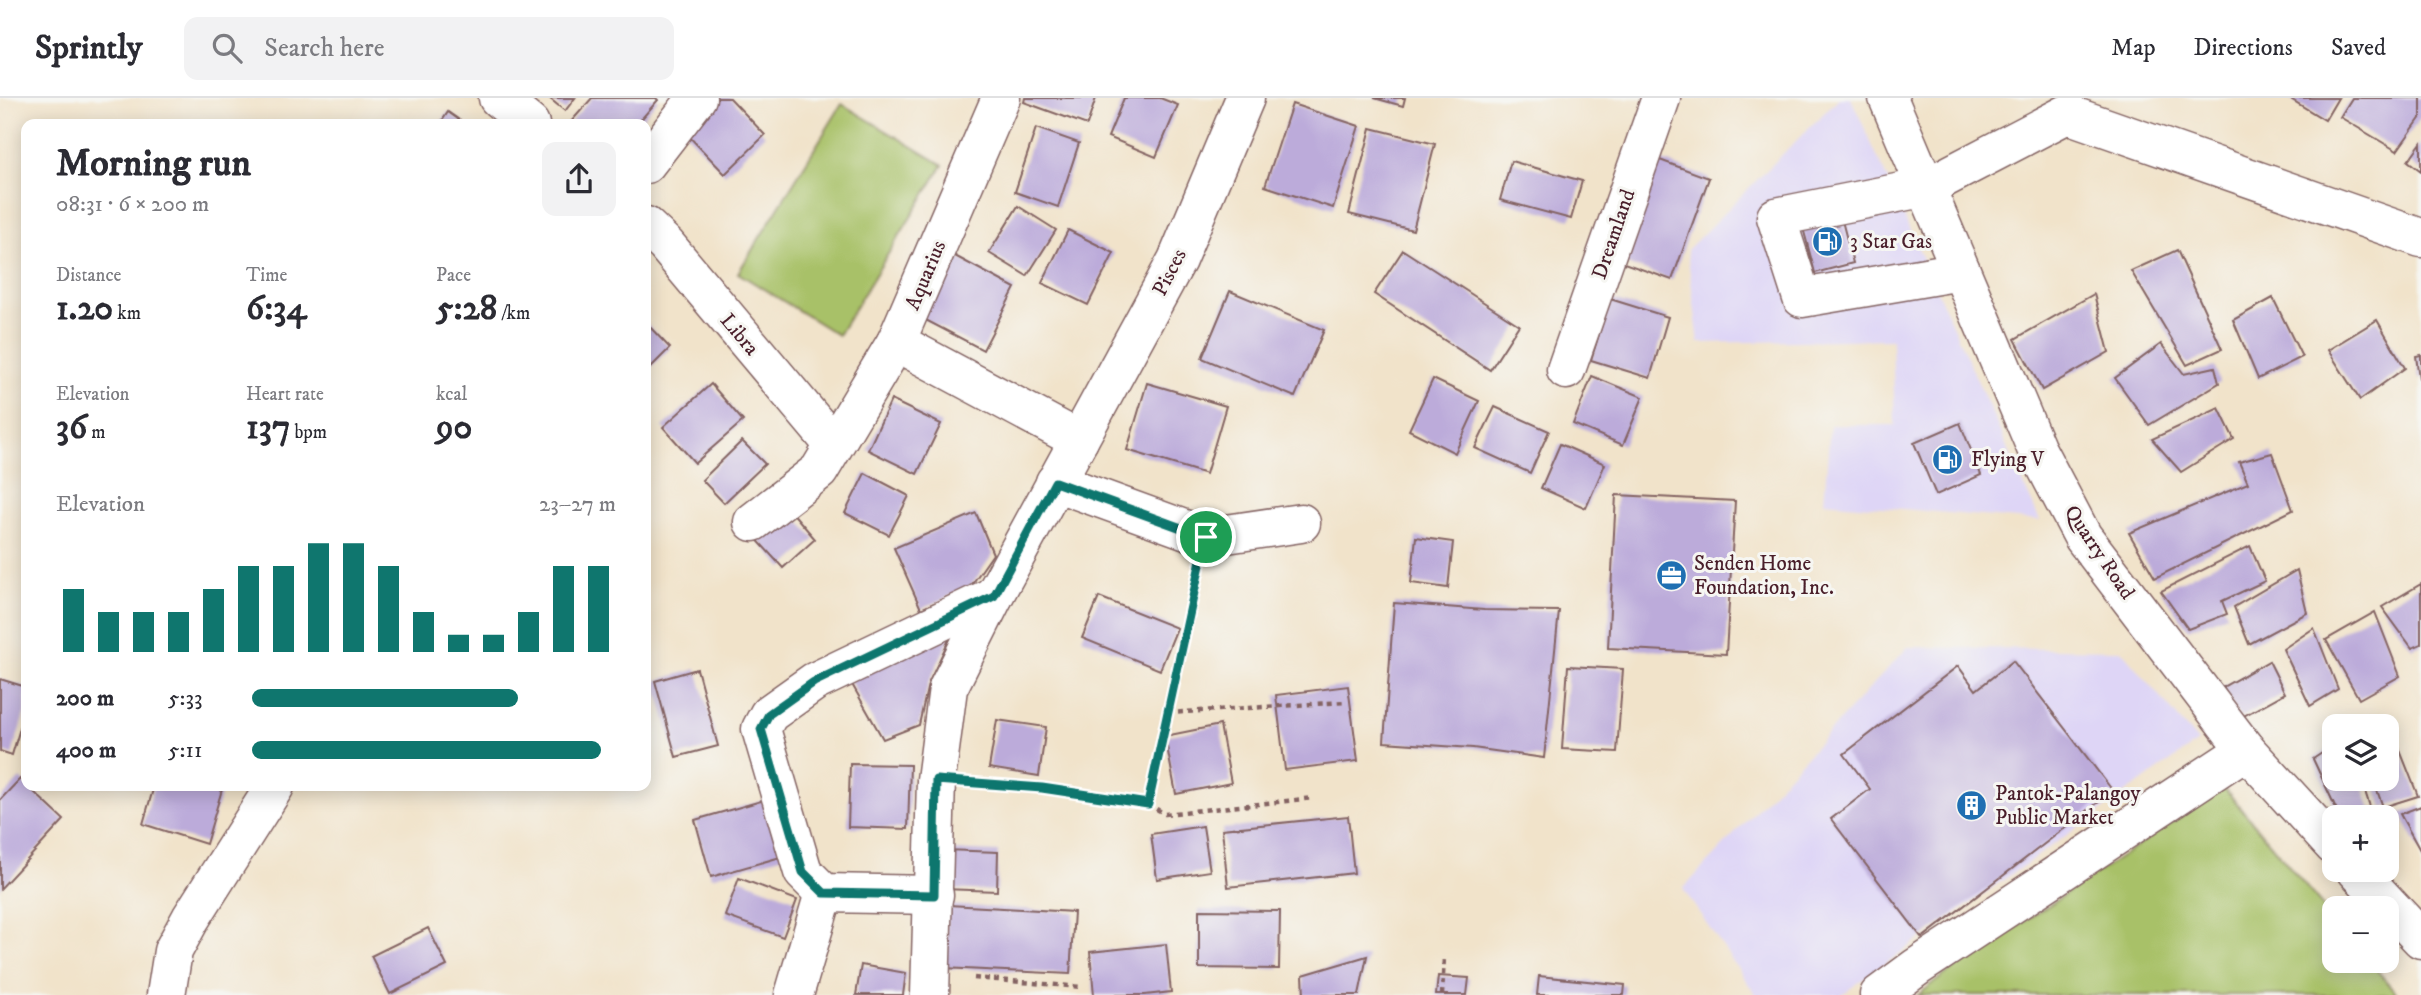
<!DOCTYPE html>
<html lang="en">
<head>
<meta charset="utf-8">
<style>
  body { margin:0; font-family:"IM FELL DW Pica",serif; background:#f2f2f3; color:#2b2b33; height:100vh; display:flex; flex-direction:column; font-size:26px; white-space:nowrap }
  * { box-sizing:border-box; margin:0 }
  p { font-size:23px; color:#7c7c81 }
  .icon { flex:none; width:38px; height:38px; fill:none; stroke:currentColor; stroke-width:2; stroke-linecap:round; stroke-linejoin:round }
  .map { position:relative; flex:1; overflow:hidden }
  .panel { position:absolute; left:21px; top:21px; width:630px; height:672px; display:flex; flex-direction:column; background:#fff; border-radius:14px; box-shadow:0 4px 18px #0003 }
  .panel>* { flex:none }
  .buttons { position:absolute; left:2322px; top:616px; display:grid; gap:14px }
  .buttons a { display:grid; place-items:center; width:77px; height:77px; border-radius:14px; background:#fff; box-shadow:0 4px 18px #0003; font-size:35px }
  .pin { position:absolute; display:grid; place-items:center; width:60px; height:60px; color:#fff; margin:-30px; border:4px solid #fff; border-radius:50%; box-shadow:0 2px 7px #0007 }
  .round { display:grid; place-items:center; flex:none; width:74px; height:74px; border-radius:14px; background:#f2f2f3 }
  .head { display:flex; align-items:center; justify-content:space-between; height:119px; padding:0 35px }
  h1 { font-size:38px; font-weight:700; line-height:52px }
  .stats { display:grid; grid-template-columns:repeat(3,1fr); gap:10px; height:119px; padding:7px 35px }
  .stats div { display:grid; align-content:center }
  .stats b { font-size:35px; font-weight:700 }
  .stats small { font-size:19px; font-weight:400 }
  .stats p { font-size:19px }
  .chart { height:196px; padding:14px 35px }
  .chart p { display:flex; justify-content:space-between }
  .chart svg { width:100%; height:126px; margin-top:7px; stroke:#0f766e; stroke-width:6 }
  ul { padding:0 35px; list-style:none; font-size:23px }
  li { display:grid; grid-template-columns:112px 84px 1fr; align-items:center; height:52px }
  li i { height:18px; border-radius:9px; background:#0f766e }
  header { display:flex; align-items:center; gap:42px; box-sizing:border-box; height:98px; padding:0 35px; background:#fff; border-bottom:2px solid #e1e1e2 }
  header strong { font-size:33px }
  nav { display:flex; gap:38px; margin-inline-start:auto; font-size:24px }
  .search { width:490px; height:63px; background:#f2f2f3; display:flex; align-items:center; gap:18px; box-sizing:border-box; padding:0 24px; border-radius:14px; color:#7c7c81; font-size:26px }
  .map>svg:first-child { display:block }
  .built { fill:#ded5f6 }
  .green { fill:#a8c168; stroke:#79704a; stroke-width:2 }
  .building { fill:#bcabda }
  .lines { fill:none; stroke-linecap:round; stroke-linejoin:round }
  .minor-casing { stroke:#846463; stroke-width:41 }
  .path { stroke:#846463; stroke-width:4.5; stroke-dasharray:5 5; stroke-linecap:butt }
  .minor { stroke:#fff; stroke-width:38 }
  .route-casing { stroke:#fff; stroke-width:14 }
  .route { stroke:#0f766e; stroke-width:9 }
  .labels { text-anchor:middle; stroke-width:6; stroke-linejoin:round; paint-order:stroke }
  .street-label { font-size:21px; fill:#4a1f2b; stroke:#f6f6f2 }
  .poi-label { font-size:21px; fill:#4a1f2b; stroke:#f6f6f2; text-anchor:start }
</style>
</head>
<body>
<header>
<strong>Sprintly</strong>
<div class="search"><svg class="icon" aria-label="search" viewBox="0 0 24 24"><circle cx="10" cy="10" r="6"/><path d="M15 15l6 6"/></svg>Search here</div>
<nav><a>Map</a><a>Directions</a><a>Saved</a></nav>
</header>
<div class="map">
<svg width="2421" height="897" viewBox="0 0 2421 897">
  <rect width="100%" height="100%" fill="#f6f6f2"/>
  <filter id="ink" filterUnits="userSpaceOnUse"><feTurbulence type="fractalNoise" baseFrequency=".0143" numOctaves="2"/><feDisplacementMap in="SourceGraphic" scale="14" xChannelSelector="R" yChannelSelector="G"/><feConvolveMatrix kernelMatrix="1 2 1 2 8 2 1 2 1" color-interpolation-filters="sRGB"/></filter>
  <filter id="wash" filterUnits="userSpaceOnUse"><feTurbulence type="fractalNoise" baseFrequency=".00686" numOctaves="4" result="noise"/><feDisplacementMap in="SourceGraphic" scale="28" xChannelSelector="R" yChannelSelector="G"/><feGaussianBlur stdDeviation="1.57" result="paint"/><feColorMatrix in="noise" values="0 0 0 0 0 0 0 0 0 0 0 0 0 0 0 0 0 1.4 0 .05"/><feComposite in="paint" operator="in"/></filter>
  <g filter="url(#wash)">
    <rect width="100%" height="100%" fill="#f1e3ca"/>
    <g class="built">
      <path d="M 1839,0 L 1851,0 L 2040,423 L 1824,404 L 1830,327 L 1895,327 L 1892,241 L 1699,245 L 1687,152 Z"/>
      <path d="M 1908,549 L 2121,552 L 2198,644 L 1841,897 L 1756,897 L 1683,791 Z"/>
    </g>
    <g class="green">
      <path d="M 842,6 L 943,67 L 838,237 L 738,175 Z"/>
      <path d="M 2224,690 L 2334,822 L 2334,863 L 2369,863 L 2398,897 L 1918,897 L 1943,878 Z"/>
    </g>
    <g id="blocks">
      <g class="building">
        <path d="M 549,0 L 575,0 L 565,13 Z"/>
        <path d="M 592,0 L 656,0 L 658,2 L 637,26 L 569,26 Z"/>
        <path d="M 712,0 L 730,0 L 765,37 L 725,76 L 681,30 Z"/>
        <path d="M 1025,0 L 1096,0 L 1087,27 L 1024,4 Z"/>
        <path d="M 1124,0 L 1160,0 L 1178,7 L 1156,59 L 1108,39 Z"/>
        <path d="M 1374,0 L 1405,0 L 1403,8 Z"/>
        <path d="M 2289,0 L 2338,0 L 2325,22 Z"/>
        <path d="M 2352,0 L 2421,0 L 2421,19 L 2397,53 L 2340,19 Z"/>
        <path d="M 1292,6 L 1359,28 L 1333,110 L 1265,88 Z"/>
        <path d="M 448,14 L 465,26 L 440,26 Z"/>
        <path d="M 1036,30 L 1079,45 L 1058,109 L 1015,94 Z"/>
        <path d="M 1371,30 L 1435,46 L 1413,132 L 1349,116 Z"/>
        <path d="M 2421,45 L 2421,73 L 2408,63 Z"/>
        <path d="M 1657,61 L 1709,80 L 1672,182 L 1621,164 Z"/>
        <path d="M 1511,63 L 1582,83 L 1571,121 L 1500,102 Z"/>
        <path d="M 1018,108 L 1056,132 L 1027,178 L 989,155 Z"/>
        <path d="M 1839,111 L 1853,165 L 1815,175 L 1801,122 Z"/>
        <path d="M 1068,132 L 1114,155 L 1088,207 L 1042,185 Z"/>
        <path d="M 1403,152 L 1519,227 L 1490,272 L 1374,196 Z"/>
        <path d="M 2177,152 L 2222,251 L 2187,267 L 2131,173 Z"/>
        <path d="M 953,157 L 1015,190 L 983,252 L 920,219 Z"/>
        <path d="M 1230,193 L 1324,232 L 1295,299 L 1202,260 Z"/>
        <path d="M 2094,196 L 2109,254 L 2042,292 L 2015,241 Z"/>
        <path d="M 2273,200 L 2302,259 L 2258,281 L 2233,222 Z"/>
        <path d="M 1610,201 L 1668,219 L 1650,280 L 1591,262 Z"/>
        <path d="M 2377,222 L 2405,270 L 2360,302 L 2328,252 Z"/>
        <path d="M 646,225 L 670,250 L 646,274 Z"/>
        <path d="M 2161,246 L 2184,276 L 2215,269 L 2219,285 L 2149,327 L 2115,280 Z"/>
        <path d="M 2421,257 L 2421,280 L 2419,280 L 2416,258 Z"/>
        <path d="M 1592,278 L 1643,299 L 1623,347 L 1573,326 Z"/>
        <path d="M 1433,281 L 1479,303 L 1455,355 L 1409,332 Z"/>
        <path d="M 1147,285 L 1226,308 L 1206,376 L 1127,352 Z"/>
        <path d="M 711,286 L 743,323 L 695,365 L 663,329 Z"/>
        <path d="M 891,302 L 941,326 L 917,376 L 868,352 Z"/>
        <path d="M 1495,309 L 1549,333 L 1530,375 L 1475,350 Z"/>
        <path d="M 2219,310 L 2234,341 L 2181,374 L 2152,341 Z"/>
        <path d="M 1960,325 L 1981,377 L 1936,397 L 1914,345 Z"/>
        <path d="M 742,343 L 765,366 L 724,405 L 702,382 Z"/>
        <path d="M 1560,346 L 1605,366 L 1586,410 L 1541,390 Z"/>
        <path d="M 2272,355 L 2293,412 L 2155,480 L 2129,435 L 2248,385 L 2239,364 Z"/>
        <path d="M 865,375 L 909,398 L 889,437 L 845,415 Z"/>
        <path d="M 1616,397 L 1735,403 L 1726,556 L 1608,550 Z"/>
        <path d="M 785,406 L 815,441 L 783,470 L 752,436 Z"/>
        <path d="M 976,415 L 993,456 L 970,489 L 921,511 L 894,450 Z"/>
        <path d="M 1416,439 L 1453,444 L 1448,490 L 1411,485 Z"/>
        <path d="M 2250,448 L 2265,483 L 2222,503 L 2227,516 L 2188,531 L 2161,493 Z"/>
        <path d="M 2297,472 L 2307,515 L 2249,546 L 2234,509 Z"/>
        <path d="M 2421,486 L 2421,546 L 2412,550 L 2382,509 Z"/>
        <path d="M 1099,499 L 1177,530 L 1160,572 L 1082,540 Z"/>
        <path d="M 1394,505 L 1484,512 L 1559,513 L 1544,660 L 1473,650 L 1384,644 Z"/>
        <path d="M 2375,514 L 2400,578 L 2359,601 L 2326,542 Z"/>
        <path d="M 956,527 L 928,586 L 919,627 L 883,641 L 845,574 Z"/>
        <path d="M 2314,530 L 2338,591 L 2310,608 L 2283,551 Z"/>
        <path d="M 2013,563 L 2113,693 L 1922,840 L 1831,721 L 1870,691 L 1844,656 L 1958,568 L 1976,592 Z"/>
        <path d="M 2269,563 L 2285,595 L 2240,620 L 2223,589 Z"/>
        <path d="M 1568,568 L 1623,571 L 1617,654 L 1562,651 Z"/>
        <path d="M 697,571 L 718,648 L 676,659 L 655,583 Z"/>
        <path d="M 0,581 L 26,589 L 26,610 L 12,657 L 0,653 Z"/>
        <path d="M 1348,588 L 1358,663 L 1285,672 L 1276,597 Z"/>
        <path d="M 997,622 L 1046,629 L 1039,678 L 989,670 Z"/>
        <path d="M 2388,622 L 2418,698 L 2383,709 L 2373,681 L 2387,681 L 2387,628 L 2375,628 Z"/>
        <path d="M 1220,627 L 1231,685 L 1176,696 L 1165,638 Z"/>
        <path d="M 2334,647 L 2334,681 L 2361,681 L 2372,715 L 2361,719 L 2340,719 L 2313,661 Z"/>
        <path d="M 850,666 L 910,667 L 908,731 L 848,729 Z"/>
        <path d="M 20,681 L 64,722 L 0,791 L 0,702 Z"/>
        <path d="M 154,688 L 223,688 L 206,746 L 143,726 Z"/>
        <path d="M 768,701 L 784,758 L 711,779 L 695,722 Z"/>
        <path d="M 2421,708 L 2421,754 L 2400,716 Z"/>
        <path d="M 1348,718 L 1354,775 L 1228,789 L 1222,731 Z"/>
        <path d="M 1203,728 L 1210,773 L 1157,781 L 1151,736 Z"/>
        <path d="M 945,752 L 998,754 L 997,793 L 943,791 Z"/>
        <path d="M 739,780 L 797,802 L 783,839 L 725,818 Z"/>
        <path d="M 948,807 L 1074,814 L 1070,876 L 944,870 Z"/>
        <path d="M 1199,812 L 1280,813 L 1279,871 L 1199,870 Z"/>
        <path d="M 428,830 L 447,868 L 390,896 L 371,858 Z"/>
        <path d="M 1166,846 L 1171,894 L 1145,897 L 1094,897 L 1090,854 Z"/>
        <path d="M 1367,858 L 1359,897 L 1304,897 L 1303,877 Z"/>
        <path d="M 861,867 L 906,875 L 903,897 L 856,897 Z"/>
        <path d="M 1438,878 L 1469,880 L 1467,897 L 1436,897 Z"/>
        <path d="M 1539,878 L 1625,887 L 1624,897 L 1537,897 Z"/>
      </g>
    </g>
  </g>
  <g filter="url(#ink)">
    <use href="#blocks" fill-opacity="0" stroke="#846463" stroke-width="2"/>
    <g class="lines">
      <defs>
        <g id="minor">
          <path d="M 498,0 L 530,26"/>
          <path d="M 1888,0 L 2036,350 L 2083,439 L 2246,652 L 2334,748"/>
          <path d="M 646,66 L 697,0"/>
          <path d="M 646,128 L 666,147 L 833,346"/>
          <path d="M 1961,173 L 1802,200 L 1776,119 L 1927,89 L 2067,16 L 2421,140"/>
          <path d="M 896,244 L 1079,342"/>
          <path d="M 1566,272 L 1661,0"/>
          <path d="M 1055,384 L 1206,439 L 1301,425"/>
          <path d="M 753,424 L 819,373 L 896,244 L 1001,0"/>
          <path d="M 2356,772 L 2421,841"/>
          <path d="M 934,797 L 824,795 L 803,774 L 761,631 L 769,616 L 814,584 L 994,498"/>
          <path d="M 166,897 L 173,853 L 191,820 L 275,688"/>
          <path d="M 794,897 L 824,795"/>
          <path d="M 930,897 L 936,682 L 948,590 L 994,498 L 1177,162 L 1245,0"/>
          <path d="M 1879,897 L 1917,869 L 2246,652"/>
        </g>
      </defs>
      <use href="#minor" class="minor-casing"/>
      <g class="path">
        <path d="M 1168,615 L 1345,604"/>
        <path d="M 979,685 L 1042,690 L 1148,706 L 1165,716 L 1314,700"/>
        <path d="M 1148,706 L 1197,481"/>
        <path d="M 974,880 L 1081,889"/>
        <path d="M 1442,897 L 1444,859"/>
      </g>
      <use href="#minor" class="minor"/>
    </g>
  </g>
  <g class="lines" filter="url(#ink)">
    <defs>
      <path id="route" d="M 1055,384 L 1206,439 L 1148,706 L 1042,690 L 936,682 L 934,797 L 824,795 L 803,774 L 761,631 L 769,616 L 814,584 L 994,498 Z"/>
    </defs>
    <use href="#route" class="route-casing"/>
    <use href="#route" class="route"/>
  </g>
  <defs>
    <symbol id="fuel-disc" viewBox="-11 -11 22 22"><circle r="9.5" fill="#1f6fb2" stroke="#f6f6f2"/><path d="M-5.5-6h7V0h2V4h1.3V-2.5L3-4.5l.8-.8L6-3V5H2.5V1h-1V6h-7ZM-4.2-4.7v3.2H.2V-4.7Z" fill="#fff"/></symbol>
    <symbol id="office-disc" viewBox="-11 -11 22 22"><circle r="9.5" fill="#1f6fb2" stroke="#f6f6f2"/><path d="M-6-3h4V-5.5h4V-3h4V5H-6ZM-1-4.5V-3h2v-1.5ZM-6 0V1H6V0Z" fill="#fff"/></symbol>
    <symbol id="building-disc" viewBox="-11 -11 22 22"><circle r="9.5" fill="#1f6fb2" stroke="#f6f6f2"/><path d="M-4-6H4V6H1V3H-1V6H-4ZM-2.5-4.3h1.7v1.8h-1.7ZM.8-4.3h1.7v1.8H.8ZM-2.5-1h1.7V.8h-1.7ZM.8-1h1.7V.8H.8Z" fill="#fff"/></symbol>
  </defs>
  <g fill-rule="evenodd">
    <use href="#fuel-disc" x="1810" y="126" width="35" height="35"/>
    <use href="#fuel-disc" x="1930" y="344" width="35" height="35"/>
    <use href="#office-disc" x="1654" y="460" width="35" height="35"/>
    <use href="#building-disc" x="1954" y="690" width="35" height="35"/>
  </g>
  <g class="labels">
    <g class="street-label">
      <text transform="translate(1613 136) rotate(-71)" y="7">Dreamland</text>
      <text transform="translate(1169 174) rotate(-63)" y="7">Pisces</text>
      <text transform="translate(925 177) rotate(-67)" y="7">Aquarius</text>
      <text transform="translate(740 236) rotate(50)" y="7">Libra</text>
      <text transform="translate(2100 454) rotate(56)" y="7">Quarry Road</text>
    </g>
    <g class="poi-label">
      <text x="1850" y="150">3 Star Gas</text>
      <text x="1971" y="368">Flying V</text>
      <text x="1694" y="472">Senden Home<tspan x="1694" dy="24">Foundation, Inc.</tspan></text>
      <text x="1995" y="702">Pantok-Palangoy<tspan x="1995" dy="24">Public Market</tspan></text>
    </g>
  </g>
</svg>
<div class="buttons">
<a><svg class="icon" aria-label="layers" viewBox="0 0 24 24"><path d="M12 4l9 5-9 5-9-5zM3 14l9 5 9-5"/></svg></a>
<a>+</a>
<a>−</a>
</div>
<div class="pin" style="left:1206px;top:439px;background:#1e9e55"><svg class="icon" aria-label="arrive" viewBox="0 0 24 24"><path d="M6 21V4h12l-3 4 3 4H6"/></svg></div>
<section class="panel">
<div class="head"><div><h1>Morning run</h1><p>08:31 · 6 × 200 m</p></div><a class="round"><svg class="icon" aria-label="share" viewBox="0 0 24 24"><path d="M12 15V3M7 8l5-5 5 5M5 13v7h14v-7"/></svg></a></div>
<div class="stats">
<div><p>Distance</p><b>1.20<small> km</small></b></div>
<div><p>Time</p><b>6:34</b></div>
<div><p>Pace</p><b>5:28<small> /km</small></b></div>
</div>
<div class="stats">
<div><p>Elevation</p><b>36<small> m</small></b></div>
<div><p>Heart rate</p><b>137<small> bpm</small></b></div>
<div><p>kcal</p><b>90</b></div>
</div>
<div class="chart"><p><span>Elevation</span>23–27 m</p>
<svg viewBox="0 0 160 44" preserveAspectRatio="none"><path d="M5 44V22M15 44V30M25 44V30M35 44V30M45 44V22M55 44V14M65 44V14M75 44V6M85 44V6M95 44V14M105 44V30M115 44V38M125 44V38M135 44V30M145 44V14M155 44V14"/></svg>
</div>
<ul>
<li><b>200 m</b>5:33<i style="width:73%"></i></li>
<li><b>400 m</b>5:11<i style="width:96%"></i></li>
</ul>
</section>
</div>
</body>
</html>
